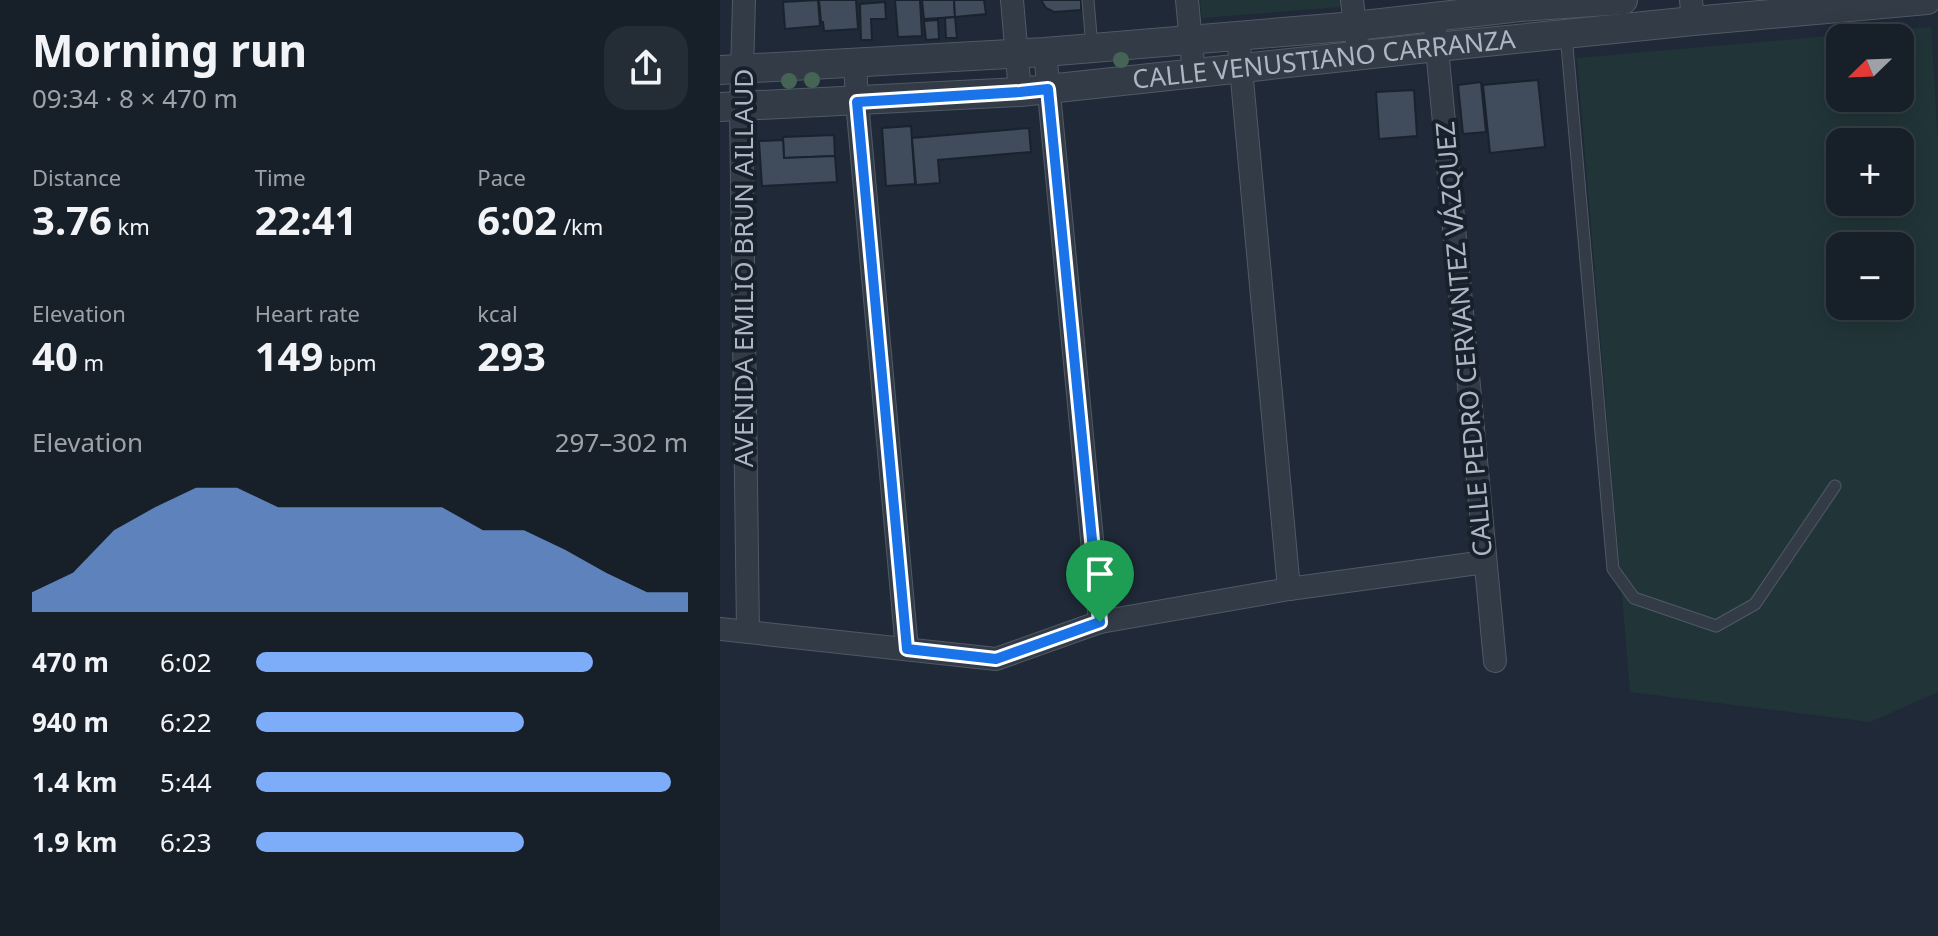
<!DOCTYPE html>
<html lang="en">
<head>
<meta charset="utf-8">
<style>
  body { margin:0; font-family:"Noto Sans",sans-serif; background:#242c35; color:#f1f3f6; height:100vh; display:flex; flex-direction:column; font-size:30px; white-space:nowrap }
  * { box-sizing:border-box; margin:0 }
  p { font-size:26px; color:#9ea2a8 }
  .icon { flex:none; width:44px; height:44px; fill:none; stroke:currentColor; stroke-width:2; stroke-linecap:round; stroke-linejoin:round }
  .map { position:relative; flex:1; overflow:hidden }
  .panel { display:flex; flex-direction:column; background:#171f29; width:720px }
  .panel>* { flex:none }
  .needle { width:52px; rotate:247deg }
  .buttons { position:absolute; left:1106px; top:24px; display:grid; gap:16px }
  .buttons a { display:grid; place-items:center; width:88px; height:88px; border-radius:16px; background:#171f29; box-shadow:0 4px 20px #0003,0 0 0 2px #363d46; font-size:40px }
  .pin { position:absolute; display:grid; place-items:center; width:68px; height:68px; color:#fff; margin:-82px -34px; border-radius:50% 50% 50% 0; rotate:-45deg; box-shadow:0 0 8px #0007 }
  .pin .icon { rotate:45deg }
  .round { display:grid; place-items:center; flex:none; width:84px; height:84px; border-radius:24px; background:#242c35 }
  .head { display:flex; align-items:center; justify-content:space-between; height:136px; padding:0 32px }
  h1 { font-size:44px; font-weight:700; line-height:60px }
  .metrics { display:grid; grid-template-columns:repeat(3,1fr); gap:12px; height:136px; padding:8px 32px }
  .metrics div { display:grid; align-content:center }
  .metrics b { font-size:40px; font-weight:700 }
  .metrics small { font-size:22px; font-weight:400 }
  .metrics p { font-size:22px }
  .chart { height:224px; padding:16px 32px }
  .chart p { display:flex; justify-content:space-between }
  .chart svg { width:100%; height:144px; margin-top:8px; fill:#7dadf9; opacity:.7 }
  ul { padding:0 32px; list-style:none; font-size:26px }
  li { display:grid; grid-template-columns:128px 96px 1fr; align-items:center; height:60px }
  li i { height:20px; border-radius:10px; background:#7dadf9 }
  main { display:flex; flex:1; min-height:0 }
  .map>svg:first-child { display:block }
  .green { fill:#213538; fill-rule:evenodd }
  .building { fill:#404c5c; stroke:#1a222e; stroke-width:2 }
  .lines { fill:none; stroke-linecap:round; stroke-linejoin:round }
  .service-casing { stroke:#505965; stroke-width:13 }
  .minor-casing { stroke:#505965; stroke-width:24 }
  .tertiary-casing { stroke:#505965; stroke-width:30 }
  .service { stroke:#333b47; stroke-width:11 }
  .minor { stroke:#333b47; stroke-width:22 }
  .tertiary { stroke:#333b47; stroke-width:28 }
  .tree { fill:#456456 }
  .route-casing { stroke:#fff; stroke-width:16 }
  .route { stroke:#1a73e8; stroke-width:10 }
  .labels { text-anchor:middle; stroke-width:8; stroke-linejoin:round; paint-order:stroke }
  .street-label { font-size:26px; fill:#adb6c4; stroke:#18202c }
</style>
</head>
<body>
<main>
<section class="panel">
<div class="head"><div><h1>Morning run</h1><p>09:34 · 8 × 470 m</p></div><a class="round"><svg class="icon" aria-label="share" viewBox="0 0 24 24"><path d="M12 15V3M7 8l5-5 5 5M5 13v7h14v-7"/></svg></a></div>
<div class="metrics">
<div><p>Distance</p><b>3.76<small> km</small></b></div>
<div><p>Time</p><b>22:41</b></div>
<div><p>Pace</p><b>6:02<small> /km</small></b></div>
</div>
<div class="metrics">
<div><p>Elevation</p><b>40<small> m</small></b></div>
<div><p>Heart rate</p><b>149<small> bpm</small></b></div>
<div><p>kcal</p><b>293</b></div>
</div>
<div class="chart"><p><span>Elevation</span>297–302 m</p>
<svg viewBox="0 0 160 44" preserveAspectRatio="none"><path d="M0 44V38L10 32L20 19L30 12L40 6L50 6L60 12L70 12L80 12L90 12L100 12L110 19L120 19L130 25L140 32L150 38L160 38V44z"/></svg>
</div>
<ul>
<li><b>470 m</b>6:02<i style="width:78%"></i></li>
<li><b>940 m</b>6:22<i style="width:62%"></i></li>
<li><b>1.4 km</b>5:44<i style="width:96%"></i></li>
<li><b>1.9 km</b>6:23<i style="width:62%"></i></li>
</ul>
</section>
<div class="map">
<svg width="1218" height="936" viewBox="0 0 1218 936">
  <rect width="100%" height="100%" fill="#1f2937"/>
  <g class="green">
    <path d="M 480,0 L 621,0 L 621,7 L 482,18 Z"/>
    <path d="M 1211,27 L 1218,143 L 1218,692 L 1150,722 L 910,692 L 857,58 ZM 1120,38 L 1180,38 L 1180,98 L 1120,98 ZM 1120,142 L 1180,142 L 1180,202 L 1120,202 ZM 1120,246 L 1180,246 L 1180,306 L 1120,306 Z"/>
  </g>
  <g class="building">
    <path d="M 98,0 L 100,26 L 65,29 L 63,2 Z"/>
    <path d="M 99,0 L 136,0 L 138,29 L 104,31 L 103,22 L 101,22 Z"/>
    <path d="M 175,0 L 200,0 L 202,36 L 178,37 Z"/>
    <path d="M 202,0 L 234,0 L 235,17 L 204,19 Z"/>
    <path d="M 234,0 L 264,0 L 266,14 L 235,17 Z"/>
    <path d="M 321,0 L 361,0 L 361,10 L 334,12 L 326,8 Z"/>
    <path d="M 165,2 L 166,19 L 151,19 L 152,40 L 141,40 L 140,4 Z"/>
    <path d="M 235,17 L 237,38 L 226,38 L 225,18 Z"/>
    <path d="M 218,20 L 219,39 L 206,40 L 204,21 Z"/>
    <path d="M 818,80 L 825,147 L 770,153 L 763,85 Z"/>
    <path d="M 761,82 L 766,132 L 743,134 L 738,85 Z"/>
    <path d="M 694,90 L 697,136 L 659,139 L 656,92 Z"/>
    <path d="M 191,126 L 195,184 L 166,186 L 162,128 Z"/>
    <path d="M 309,128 L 311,152 L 218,160 L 220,183 L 196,185 L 192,138 Z"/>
    <path d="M 114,135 L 115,156 L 64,158 L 63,137 Z"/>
    <path d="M 63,140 L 64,158 L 115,156 L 117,182 L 42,186 L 39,141 Z"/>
  </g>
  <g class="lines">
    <defs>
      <g id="service">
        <path d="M 368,0 L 372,47"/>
        <path d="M 846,34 L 893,569 L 914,598 L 996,626 L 1035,604 L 1115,486"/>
      </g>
      <g id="minor">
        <path d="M 24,0 L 21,107 L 28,632"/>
        <path d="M 292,0 L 300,92"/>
        <path d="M 467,0 L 474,74"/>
        <path d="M 632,0 L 637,43"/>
        <path d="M 971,0 L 973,21"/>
        <path d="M 714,17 L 775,661"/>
        <path d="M 518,36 L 569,589"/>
        <path d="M 325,52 L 380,622"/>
        <path d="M 135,62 L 137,102 L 187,649"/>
        <path d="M 0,629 L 276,659 L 380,622 L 569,589 L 765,562"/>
      </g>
      <g id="tertiary">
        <path d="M 0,70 L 325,52 L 635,26 L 800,7 L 903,0"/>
        <path id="s1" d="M 0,107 L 300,92 L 717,47 L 973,21 L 1207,0"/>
      </g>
    </defs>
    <use href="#service" class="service-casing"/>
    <use href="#minor" class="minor-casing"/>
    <use href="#tertiary" class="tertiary-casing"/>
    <use href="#service" class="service"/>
    <use href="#minor" class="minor"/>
    <use href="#tertiary" class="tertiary"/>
  </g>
  <g class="tree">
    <circle cx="401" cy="60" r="8"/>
    <circle cx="92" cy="80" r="8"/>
    <circle cx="69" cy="81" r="8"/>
  </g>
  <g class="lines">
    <defs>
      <path id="route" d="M 328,89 L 380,622 L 276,659 L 187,649 L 137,102 L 300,92 Z"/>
    </defs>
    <use href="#route" class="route-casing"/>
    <use href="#route" class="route"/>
  </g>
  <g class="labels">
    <g class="street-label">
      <text dy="9" stroke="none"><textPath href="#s1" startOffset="606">CALLE VENUSTIANO CARRANZA</textPath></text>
      <text transform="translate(24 268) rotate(-90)" y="9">AVENIDA EMILIO BRUN AILLAUD</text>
      <text transform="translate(744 339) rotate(-95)" y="9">CALLE PEDRO CERVANTEZ VÁZQUEZ</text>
    </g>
  </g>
</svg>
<div class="buttons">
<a><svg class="needle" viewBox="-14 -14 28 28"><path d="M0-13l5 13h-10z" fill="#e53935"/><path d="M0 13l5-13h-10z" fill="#9ea2a8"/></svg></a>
<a>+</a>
<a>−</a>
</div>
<div class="pin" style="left:380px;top:622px;background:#1e9e55"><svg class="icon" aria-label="arrive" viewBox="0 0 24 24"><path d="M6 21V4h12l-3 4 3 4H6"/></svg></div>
</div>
</main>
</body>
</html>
